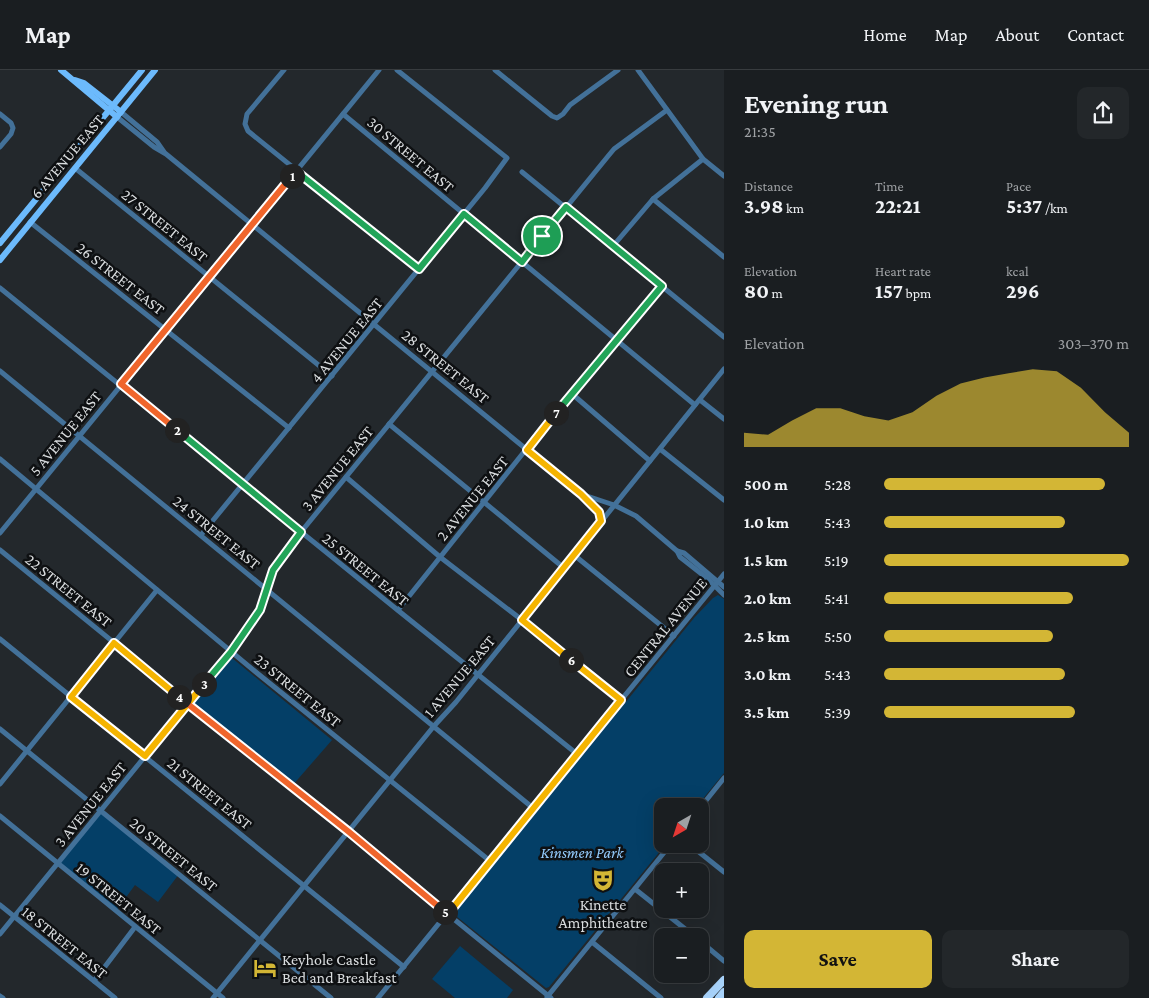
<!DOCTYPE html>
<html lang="en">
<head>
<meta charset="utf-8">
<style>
  body { margin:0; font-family:"Crimson Pro",serif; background:#23272a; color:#f1f3f6; height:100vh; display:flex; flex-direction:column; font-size:19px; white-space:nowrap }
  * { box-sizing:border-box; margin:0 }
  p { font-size:16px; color:#9fa2a5 }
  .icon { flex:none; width:28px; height:28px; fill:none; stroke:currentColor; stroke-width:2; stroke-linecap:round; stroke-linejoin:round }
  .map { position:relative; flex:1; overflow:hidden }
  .side { display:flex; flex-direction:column; background:#1a1e21; width:425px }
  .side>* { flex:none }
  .needle { width:32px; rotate:219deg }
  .buttons { position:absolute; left:654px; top:728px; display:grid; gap:10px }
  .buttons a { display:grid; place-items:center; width:55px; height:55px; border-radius:10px; background:#1a1e21; box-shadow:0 5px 20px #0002,0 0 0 1px #383c3f; font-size:25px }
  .pin { position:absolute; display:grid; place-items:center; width:42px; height:42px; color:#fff; margin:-21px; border:2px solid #fff; border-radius:50%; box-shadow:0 1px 5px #0007 }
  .km { position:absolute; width:25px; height:25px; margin:-12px; border-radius:50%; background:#222; color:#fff; font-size:14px; line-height:25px; text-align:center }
  .round { display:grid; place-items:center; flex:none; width:52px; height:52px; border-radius:10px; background:#23272a }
  .summary { display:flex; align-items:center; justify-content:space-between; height:85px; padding:0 20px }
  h1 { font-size:28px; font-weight:700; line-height:38px }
  .metrics { display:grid; grid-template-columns:repeat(3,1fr); gap:8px; height:85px; padding:5px 20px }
  .metrics div { display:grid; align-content:center }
  .metrics b { font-size:21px; font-weight:700 }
  .metrics small { font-size:14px; font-weight:400 }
  .metrics p { font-size:14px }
  .chart { height:140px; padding:10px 20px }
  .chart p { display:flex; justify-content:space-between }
  .chart svg { width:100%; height:90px; margin-top:5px; fill:#d3b635; opacity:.7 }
  .primary-button { display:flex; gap:10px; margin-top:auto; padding:10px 20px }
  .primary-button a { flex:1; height:58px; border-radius:10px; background:#d3b635; color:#111; font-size:20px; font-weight:700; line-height:58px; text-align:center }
  .primary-button a+a { background:#23272a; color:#f1f3f6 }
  ul { padding:0 20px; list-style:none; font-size:16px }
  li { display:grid; grid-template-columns:80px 60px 1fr; align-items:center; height:38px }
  li i { height:12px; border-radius:6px; background:#d3b635 }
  header { display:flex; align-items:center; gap:30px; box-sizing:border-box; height:70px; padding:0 25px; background:#1a1e21; border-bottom:1px solid #383c3f }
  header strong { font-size:24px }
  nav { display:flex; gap:28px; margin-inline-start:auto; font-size:18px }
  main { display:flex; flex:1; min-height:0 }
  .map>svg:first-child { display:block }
  .green { fill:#043f67 }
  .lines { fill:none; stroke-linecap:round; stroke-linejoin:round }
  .minor { stroke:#437199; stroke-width:5 }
  .major { stroke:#6cbafc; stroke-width:6 }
  .highway { stroke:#a8d3fb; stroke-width:8 }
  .split-1-casing { stroke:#fff; stroke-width:10 }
  .split-2-casing { stroke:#fff; stroke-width:10 }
  .split-3-casing { stroke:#fff; stroke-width:10 }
  .split-4-casing { stroke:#fff; stroke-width:10 }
  .split-5-casing { stroke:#fff; stroke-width:10 }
  .split-6-casing { stroke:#fff; stroke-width:10 }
  .split-7-casing { stroke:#fff; stroke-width:10 }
  .split-8-casing { stroke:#fff; stroke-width:10 }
  .split-1 { stroke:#22a559; stroke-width:6 }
  .split-2 { stroke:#f0652b; stroke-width:6 }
  .split-3 { stroke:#22a559; stroke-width:6 }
  .split-4 { stroke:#f5b400; stroke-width:6 }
  .split-5 { stroke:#f0652b; stroke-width:6 }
  .split-6 { stroke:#f5b400; stroke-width:6 }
  .split-7 { stroke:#f5b400; stroke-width:6 }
  .split-8 { stroke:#22a559; stroke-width:6 }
  .labels { text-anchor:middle; stroke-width:5; stroke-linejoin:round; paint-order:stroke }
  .street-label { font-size:16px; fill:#dadddf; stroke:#0e1012 }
  .park-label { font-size:16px; font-style:italic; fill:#94cbfc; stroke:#0e1012 }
  .poi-label { font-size:16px; fill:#dadddf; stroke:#0e1012 }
</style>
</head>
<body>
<header>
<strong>Map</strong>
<nav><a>Home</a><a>Map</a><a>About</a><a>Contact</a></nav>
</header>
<main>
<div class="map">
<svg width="724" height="928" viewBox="0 0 724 928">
  <rect width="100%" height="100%" fill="#23282c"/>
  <g class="green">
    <path d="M 718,525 L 724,529 L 724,703 L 697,736 L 662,736 L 662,774 L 666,774 L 549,917 L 546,918 L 456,846 L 456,841 L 694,548 L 713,528 Z"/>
    <path d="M 232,588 L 332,670 L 292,716 L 191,635 Z"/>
    <path d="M 101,741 L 179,804 L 158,832 L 135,815 L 116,841 L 59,794 Z"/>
    <path d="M 460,876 L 513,920 L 507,928 L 455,928 L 432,909 Z"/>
  </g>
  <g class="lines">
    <g class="minor">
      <path d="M 284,0 L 247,44 L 245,54 L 248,61 L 419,199"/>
      <path d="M 495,0 L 552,46 L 557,48 L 563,44 L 570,35 L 618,0"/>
      <path d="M 638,0 L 703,89 L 724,106"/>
      <path d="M 121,42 L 157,72 L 164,82"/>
      <path d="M 0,44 L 11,53 L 13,58 L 11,64 L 0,77"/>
      <path d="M 343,44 L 695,335"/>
      <path d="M 117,47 L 154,77 L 166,84 L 581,424 L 614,435 L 636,446 L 677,481 L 680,487 L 708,509 L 724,525"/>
      <path d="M 75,98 L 332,306"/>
      <path d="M 522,102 L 724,267"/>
      <path d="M 653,129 L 724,187"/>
      <path d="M 30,152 L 289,358"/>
      <path d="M 613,176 L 653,129 L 703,89"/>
      <path d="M 0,218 L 400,542 L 577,684"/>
      <path d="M 0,301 L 533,738"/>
      <path d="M 571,323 L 650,391"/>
      <path d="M 700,330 L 724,349"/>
      <path d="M 389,354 L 564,498"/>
      <path d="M 660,379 L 724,430"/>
      <path d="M 0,389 L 257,603 L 490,791"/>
      <path d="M 346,407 L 440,487 L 522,550 L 621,630"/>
      <path d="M 583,426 L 599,441 L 601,451"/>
      <path d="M 0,463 L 379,0"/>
      <path d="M 201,465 L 485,118 L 507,88 L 397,0"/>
      <path d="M 0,480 L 551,928"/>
      <path d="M 677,481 L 684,483 L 724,517"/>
      <path d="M 574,485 L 674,566"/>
      <path d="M 398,540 L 571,323 L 661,216"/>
      <path d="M 0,569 L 404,897"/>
      <path d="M 0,659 L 331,928"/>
      <path d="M 0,714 L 157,520"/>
      <path d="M 700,738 L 724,708"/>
      <path d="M 0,746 L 223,928"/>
      <path d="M 689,774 L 724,802"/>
      <path d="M 635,819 L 694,866"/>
      <path d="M 0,835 L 115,928"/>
      <path d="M 0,864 L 231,581 L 260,540 L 273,501 L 301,462 L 609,85 L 614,79 L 667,40"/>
      <path d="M 700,871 L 724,891"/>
      <path d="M 592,872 L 661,928"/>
      <path d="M 94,911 L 135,857"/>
      <path d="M 0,926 L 3,928"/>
      <path d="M 547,927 L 671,774"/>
      <path d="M 213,928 L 434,656 L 456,632 L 724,299"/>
      <path d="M 378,928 L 724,504"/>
    </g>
    <g class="major">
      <path d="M 61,0 L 117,47"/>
      <path d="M 75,10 L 84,13 L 121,42"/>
      <path d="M 0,173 L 142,0"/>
      <path d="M 0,190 L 155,0"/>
    </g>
    <g class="highway">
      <path d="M 707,928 L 724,910"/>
      <path d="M 719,928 L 724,922"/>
    </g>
  </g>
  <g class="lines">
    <defs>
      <path id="split-1" d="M 292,106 L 296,101 L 419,199 L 464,144 L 522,192 L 542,166"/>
      <path id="split-2" d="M 177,360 L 121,314 L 292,106"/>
      <path id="split-3" d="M 177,360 L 301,462 L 273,500 L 260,540 L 231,582 L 204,614"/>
      <path id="split-4" d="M 179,627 L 114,573 L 71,627 L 145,686 L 204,614"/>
      <path id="split-5" d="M 179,627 L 349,762 L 445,842"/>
      <path id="split-6" d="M 445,842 L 448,844 L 621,630 L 571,590"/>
      <path id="split-7" d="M 556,343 L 527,380 L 581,424 L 599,442 L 601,451 L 522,550 L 571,590"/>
      <path id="split-8" d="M 542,166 L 566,137 L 662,216 L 556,343"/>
    </defs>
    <use href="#split-1" class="split-1-casing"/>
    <use href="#split-2" class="split-2-casing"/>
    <use href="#split-3" class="split-3-casing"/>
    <use href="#split-4" class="split-4-casing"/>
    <use href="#split-5" class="split-5-casing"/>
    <use href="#split-6" class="split-6-casing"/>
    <use href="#split-7" class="split-7-casing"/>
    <use href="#split-8" class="split-8-casing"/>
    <use href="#split-1" class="split-1"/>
    <use href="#split-2" class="split-2"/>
    <use href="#split-3" class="split-3"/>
    <use href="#split-4" class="split-4"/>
    <use href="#split-5" class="split-5"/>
    <use href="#split-6" class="split-6"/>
    <use href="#split-7" class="split-7"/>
    <use href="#split-8" class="split-8"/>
  </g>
  <defs>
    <symbol id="theatre-bare" viewBox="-9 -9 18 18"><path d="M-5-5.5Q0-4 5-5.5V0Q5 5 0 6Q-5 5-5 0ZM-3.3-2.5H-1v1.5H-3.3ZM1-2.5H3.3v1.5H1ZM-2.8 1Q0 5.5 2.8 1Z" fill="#d3b635" stroke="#0e1012" stroke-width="2.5" paint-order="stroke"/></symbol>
    <symbol id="hotel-bare" viewBox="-9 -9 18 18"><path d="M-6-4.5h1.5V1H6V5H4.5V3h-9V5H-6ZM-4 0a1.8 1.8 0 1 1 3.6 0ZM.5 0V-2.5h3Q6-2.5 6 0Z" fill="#d3b635" stroke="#0e1012" stroke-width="2.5" paint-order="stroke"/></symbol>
  </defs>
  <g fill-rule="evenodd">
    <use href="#theatre-bare" x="587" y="794" width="32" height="32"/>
    <use href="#hotel-bare" x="249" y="882" width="32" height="32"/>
  </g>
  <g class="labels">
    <g class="street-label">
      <text transform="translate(411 84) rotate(40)" y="6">30 STREET EAST</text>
      <text transform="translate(67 86) rotate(-50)" y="6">6 AVENUE EAST</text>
      <text transform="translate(165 155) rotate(39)" y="6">27 STREET EAST</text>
      <text transform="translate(121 208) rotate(38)" y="6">26 STREET EAST</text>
      <text transform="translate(346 270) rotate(-51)" y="6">4 AVENUE EAST</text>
      <text transform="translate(446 296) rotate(39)" y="6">28 STREET EAST</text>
      <text transform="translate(65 363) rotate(-51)" y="6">5 AVENUE EAST</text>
      <text transform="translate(337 398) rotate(-51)" y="6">3 AVENUE EAST</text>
      <text transform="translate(472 428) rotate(-51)" y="6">2 AVENUE EAST</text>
      <text transform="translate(217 462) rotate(39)" y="6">24 STREET EAST</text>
      <text transform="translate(366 499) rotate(39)" y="6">25 STREET EAST</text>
      <text transform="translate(69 520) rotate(39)" y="6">22 STREET EAST</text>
      <text transform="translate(665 557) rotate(-51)" y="6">CENTRAL AVENUE</text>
      <text transform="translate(459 606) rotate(-50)" y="6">1 AVENUE EAST</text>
      <text transform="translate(298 620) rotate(39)" y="6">23 STREET EAST</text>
      <text transform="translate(210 723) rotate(39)" y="6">21 STREET EAST</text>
      <text transform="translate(90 734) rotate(-51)" y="6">3 AVENUE EAST</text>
      <text transform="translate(174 784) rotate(39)" y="6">20 STREET EAST</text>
      <text transform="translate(119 828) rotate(39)" y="6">19 STREET EAST</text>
      <text transform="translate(65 872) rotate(39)" y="6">18 STREET EAST</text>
    </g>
    <g class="park-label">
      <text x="582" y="788">Kinsmen Park</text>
    </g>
    <g class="poi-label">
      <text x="603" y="840">Kinette<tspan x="603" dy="18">Amphitheatre</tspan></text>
      <text x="282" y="895" text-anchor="start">Keyhole Castle<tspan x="282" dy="18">Bed and Breakfast</tspan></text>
    </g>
  </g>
</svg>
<div class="buttons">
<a><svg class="needle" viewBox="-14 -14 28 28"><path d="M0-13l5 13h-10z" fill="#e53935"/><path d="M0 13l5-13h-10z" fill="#9fa2a5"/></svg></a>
<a>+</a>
<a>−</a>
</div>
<div class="pin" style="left:542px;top:166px;background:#1e9e55"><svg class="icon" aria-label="arrive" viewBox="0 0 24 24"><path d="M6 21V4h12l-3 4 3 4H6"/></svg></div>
<b class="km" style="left:292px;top:106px">1</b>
<b class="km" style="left:177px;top:360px">2</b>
<b class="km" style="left:204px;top:614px">3</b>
<b class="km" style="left:179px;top:627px">4</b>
<b class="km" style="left:445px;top:842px">5</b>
<b class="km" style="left:571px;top:590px">6</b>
<b class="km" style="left:556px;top:343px">7</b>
</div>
<section class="side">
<div class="summary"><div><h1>Evening run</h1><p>21:35</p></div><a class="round"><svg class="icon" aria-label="share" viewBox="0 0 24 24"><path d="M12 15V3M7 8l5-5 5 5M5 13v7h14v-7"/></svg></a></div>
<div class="metrics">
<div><p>Distance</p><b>3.98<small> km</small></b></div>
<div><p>Time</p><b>22:21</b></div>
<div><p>Pace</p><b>5:37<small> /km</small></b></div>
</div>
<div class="metrics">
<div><p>Elevation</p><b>80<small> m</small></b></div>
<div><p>Heart rate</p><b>157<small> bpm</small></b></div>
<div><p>kcal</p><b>296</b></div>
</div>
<div class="chart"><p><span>Elevation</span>303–370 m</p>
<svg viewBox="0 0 160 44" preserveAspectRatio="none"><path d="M0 44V37L10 38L20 31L30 25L40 25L50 29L60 31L70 27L80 19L90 13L100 10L110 8L120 6L130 7L140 15L150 27L160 37V44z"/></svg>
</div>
<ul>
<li><b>500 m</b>5:28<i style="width:90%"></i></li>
<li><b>1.0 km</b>5:43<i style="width:74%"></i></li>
<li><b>1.5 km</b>5:19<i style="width:100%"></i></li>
<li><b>2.0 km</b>5:41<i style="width:77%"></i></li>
<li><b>2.5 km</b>5:50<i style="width:69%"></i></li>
<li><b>3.0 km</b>5:43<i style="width:74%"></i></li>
<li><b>3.5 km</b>5:39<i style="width:78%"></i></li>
</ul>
<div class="primary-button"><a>Save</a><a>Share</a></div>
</section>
</main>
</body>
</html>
